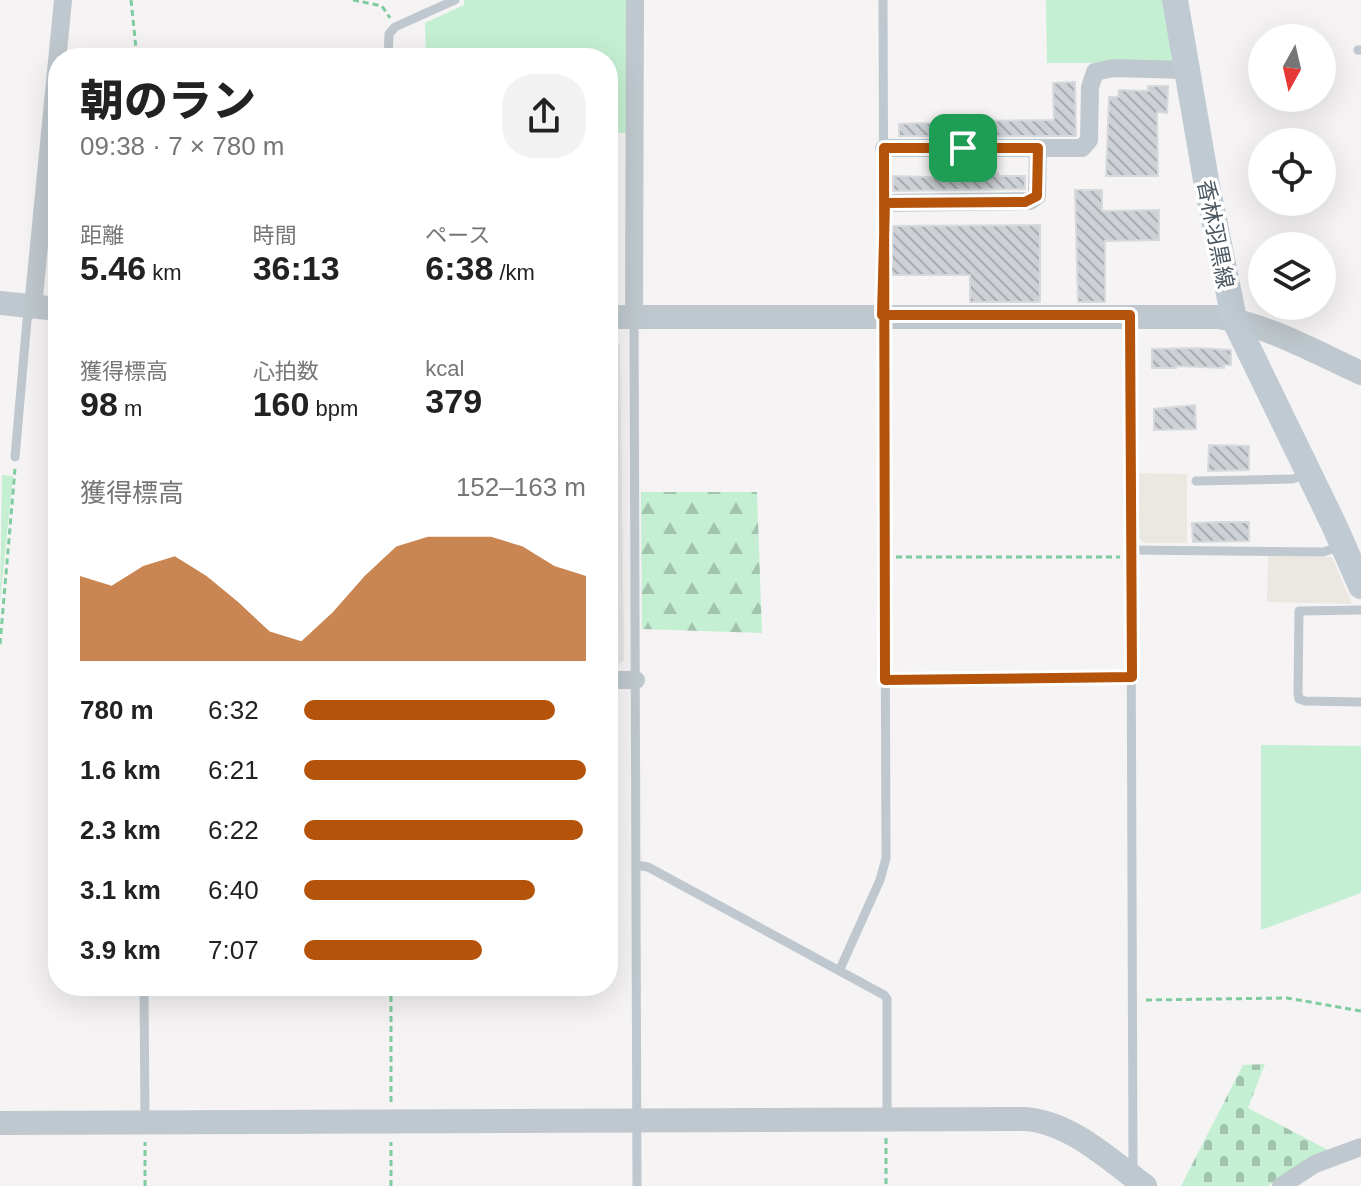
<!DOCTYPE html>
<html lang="ja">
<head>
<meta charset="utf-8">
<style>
  body { margin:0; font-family:Arial,"Noto Sans JP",sans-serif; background:#f2f2f2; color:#222; height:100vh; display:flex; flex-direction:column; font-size:30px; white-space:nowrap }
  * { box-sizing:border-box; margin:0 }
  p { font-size:26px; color:#767676 }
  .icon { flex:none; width:44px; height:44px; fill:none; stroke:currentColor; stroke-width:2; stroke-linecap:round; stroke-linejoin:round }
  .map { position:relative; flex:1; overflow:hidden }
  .details { position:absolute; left:48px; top:48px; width:570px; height:948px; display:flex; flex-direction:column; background:#fff; border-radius:32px; box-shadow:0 8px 32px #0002 }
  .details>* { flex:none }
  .needle { width:52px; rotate:188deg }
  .tools { position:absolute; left:1248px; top:24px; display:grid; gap:16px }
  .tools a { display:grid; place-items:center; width:88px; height:88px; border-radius:50%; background:#fff; box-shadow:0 8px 32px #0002; font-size:40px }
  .pin { position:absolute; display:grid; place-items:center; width:68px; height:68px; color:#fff; margin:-34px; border-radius:16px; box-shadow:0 4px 12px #0006 }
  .round { display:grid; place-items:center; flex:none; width:84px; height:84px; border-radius:32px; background:#f2f2f2 }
  .headline { display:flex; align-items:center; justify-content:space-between; height:136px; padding:0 32px }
  h1 { font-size:44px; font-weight:800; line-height:60px }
  .metrics { display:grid; grid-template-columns:repeat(3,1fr); gap:12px; height:136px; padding:8px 32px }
  .metrics div { display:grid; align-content:center }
  .metrics b { font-size:34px; font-weight:800 }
  .metrics small { font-size:22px; font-weight:400 }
  .metrics p { font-size:22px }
  .chart { height:224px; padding:16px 32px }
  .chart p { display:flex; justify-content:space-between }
  .chart svg { width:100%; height:144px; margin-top:8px; fill:#b45309; opacity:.7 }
  ul { padding:0 32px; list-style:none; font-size:26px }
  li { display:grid; grid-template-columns:128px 96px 1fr; align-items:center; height:60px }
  li i { height:20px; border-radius:10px; background:#b45309 }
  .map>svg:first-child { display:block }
  .commercial { fill:#eae8e1 }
  .education { fill:#e6e4e5 }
  .grass { fill:#c5efd2 }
  .forest { fill:url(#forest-firs) }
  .cemetery { fill:url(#cemetery-stones) }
  .building { fill:url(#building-back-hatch); stroke:#d7d9dd; stroke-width:2 }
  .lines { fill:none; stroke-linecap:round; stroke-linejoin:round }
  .path { stroke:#7ecca0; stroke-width:3; stroke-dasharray:6 4; stroke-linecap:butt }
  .service { stroke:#bfc8ce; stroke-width:9 }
  .minor { stroke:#bfc8ce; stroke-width:18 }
  .tertiary { stroke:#bfc8ce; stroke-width:24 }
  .secondary { stroke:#c0cad3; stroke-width:26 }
  .route-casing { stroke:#fff; stroke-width:16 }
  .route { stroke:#b45309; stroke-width:10 }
  .labels { text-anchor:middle; stroke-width:7; stroke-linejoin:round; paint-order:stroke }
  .street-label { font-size:22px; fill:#4b5760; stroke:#fff }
</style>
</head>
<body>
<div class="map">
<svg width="1361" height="1186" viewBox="0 0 1361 1186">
  <defs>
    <pattern id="forest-firs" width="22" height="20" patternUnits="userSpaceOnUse" patternTransform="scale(2)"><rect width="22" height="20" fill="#c5efd2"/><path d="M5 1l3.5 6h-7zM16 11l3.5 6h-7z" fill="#a2c4ae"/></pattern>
    <pattern id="cemetery-stones" width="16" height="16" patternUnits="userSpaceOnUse" patternTransform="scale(2)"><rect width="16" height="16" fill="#c5efd2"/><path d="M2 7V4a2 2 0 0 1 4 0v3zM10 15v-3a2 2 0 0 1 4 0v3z" fill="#a2c4ae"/></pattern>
    <pattern id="building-back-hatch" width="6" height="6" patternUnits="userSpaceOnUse" patternTransform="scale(2)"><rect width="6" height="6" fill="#cdd0d5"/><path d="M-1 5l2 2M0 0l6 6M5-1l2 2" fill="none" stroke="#a8acb0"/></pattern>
  </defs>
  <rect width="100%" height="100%" fill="#f5f3f3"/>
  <g class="commercial">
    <path d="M 1138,473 L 1187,474 L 1187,543 L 1144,543 L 1138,536 Z"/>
    <path d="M 1268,556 L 1332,557 L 1352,604 L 1267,602 Z"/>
  </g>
  <path class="education" d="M 608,332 L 620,345 L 624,660 L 616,667 L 608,667 Z"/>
  <g class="grass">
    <path d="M 464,0 L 627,0 L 628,133 L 608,133 L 608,58 L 426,58 L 425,23 L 464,5 Z"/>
    <path d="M 1046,0 L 1162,0 L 1174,60 L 1169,63 L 1047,63 Z"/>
    <path d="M 2,475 L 13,476 L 0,602 Z"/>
    <path d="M 1261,745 L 1361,746 L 1361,893 L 1261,930 Z"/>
  </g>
  <path class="forest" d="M 641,492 L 757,492 L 762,633 L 642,629 Z"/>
  <path class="cemetery" d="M 1265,1064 L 1248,1108 L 1328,1150 L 1268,1186 L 1181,1186 L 1243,1065 Z"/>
  <g class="building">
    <path d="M 1075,82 L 1076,136 L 964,136 L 963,121 L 1054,120 L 1053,83 Z"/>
    <path d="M 1148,86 L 1168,86 L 1167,113 L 1157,112 L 1158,176 L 1106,176 L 1109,97 L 1118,97 L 1119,90 L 1148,91 Z"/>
    <path d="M 922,123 L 940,123 L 940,136 L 899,136 L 899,124 Z"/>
    <path d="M 960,173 L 998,173 L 998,176 L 1025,176 L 1025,189 L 893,191 L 893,176 L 960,178 Z"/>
    <path d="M 1075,190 L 1102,190 L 1102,211 L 1159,210 L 1159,240 L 1105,241 L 1105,302 L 1078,302 Z"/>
    <path d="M 1040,225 L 1040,302 L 970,302 L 970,275 L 891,275 L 893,226 Z"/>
    <path d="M 1198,348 L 1231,350 L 1231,365 L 1224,365 L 1224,368 L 1176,366 L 1176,368 L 1152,368 L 1152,349 Z"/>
    <path d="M 1195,405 L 1196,429 L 1154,430 L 1154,409 Z"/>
    <path d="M 1209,445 L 1249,446 L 1249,470 L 1208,471 Z"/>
    <path d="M 1222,522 L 1249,522 L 1249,541 L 1193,542 L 1192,523 Z"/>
  </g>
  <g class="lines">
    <g class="path">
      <path d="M 131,0 L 137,58"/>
      <path d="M 353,0 L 382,6 L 390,18"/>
      <path d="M 896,557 L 1120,557"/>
      <path d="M 0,644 L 15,469"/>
      <path d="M 897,680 L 1121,677"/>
      <path d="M 391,986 L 391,1102"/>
      <path d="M 1146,1000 L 1287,998 L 1361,1011"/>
      <path d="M 886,1138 L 886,1186"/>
      <path d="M 145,1186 L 145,1142"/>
      <path d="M 391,1186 L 391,1142"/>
    </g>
    <g class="service">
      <path d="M 1358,50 L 1361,50"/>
      <path d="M 388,58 L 389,34 L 395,27 L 455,0"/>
      <path d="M 634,318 L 637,1186"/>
      <path d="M 1130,318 L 1133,1171"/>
      <path d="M 15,457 L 27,320 L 32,310"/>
      <path d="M 1196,481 L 1292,479 L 1307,475"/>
      <path d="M 1131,550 L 1323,552 L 1339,547"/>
      <path d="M 1361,610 L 1299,611 L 1298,693 L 1299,699 L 1305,701 L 1361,702"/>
      <path d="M 636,865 L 648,867 L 884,995 L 887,999 L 887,1118"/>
      <path d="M 840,969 L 880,880 L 886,858 L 883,0"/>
      <path d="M 144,986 L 145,1119"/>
    </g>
    <g class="minor">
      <path d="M 884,148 L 1082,148 L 1089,140 L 1090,87 L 1095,72 L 1113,68 L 1187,70"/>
      <path d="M 885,203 L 1030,201 L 1037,196 L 1038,148"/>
      <path d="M 33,307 L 63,0"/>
      <path d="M 634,318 L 635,0"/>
      <path d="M 608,680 L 636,680"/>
      <path d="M 1281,1186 L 1315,1164 L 1361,1147"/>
    </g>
    <g class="tertiary">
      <path d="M 0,303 L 58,309"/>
      <path d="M 608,317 L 1218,317 C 1268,325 1315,352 1361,373"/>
      <path d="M 0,1123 L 1025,1119 C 1070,1122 1110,1160 1145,1186"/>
    </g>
    <path class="secondary" d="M 1175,0 L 1206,180 L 1234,319 L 1334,525 L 1361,586"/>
  </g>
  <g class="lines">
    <defs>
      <path id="route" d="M 963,148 L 884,148 L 885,680 L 1132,677 L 1130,315 L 882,315 L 885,203 L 1025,202 L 1037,196 L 1038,148 L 963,148"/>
    </defs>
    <use href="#route" class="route-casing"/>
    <use href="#route" class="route"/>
  </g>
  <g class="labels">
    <g class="street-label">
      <text transform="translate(1216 234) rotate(79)" y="8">香林羽黒線</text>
    </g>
  </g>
</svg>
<div class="tools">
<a><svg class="needle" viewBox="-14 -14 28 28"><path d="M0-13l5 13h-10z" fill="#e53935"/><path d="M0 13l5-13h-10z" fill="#767676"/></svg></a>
<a><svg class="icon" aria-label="locate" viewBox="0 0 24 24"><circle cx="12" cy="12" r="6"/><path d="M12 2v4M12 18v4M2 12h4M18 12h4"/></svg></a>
<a><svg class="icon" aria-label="layers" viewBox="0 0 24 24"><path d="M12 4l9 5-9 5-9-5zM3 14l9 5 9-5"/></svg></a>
</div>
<div class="pin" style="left:963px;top:148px;background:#1e9e55"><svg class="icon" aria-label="arrive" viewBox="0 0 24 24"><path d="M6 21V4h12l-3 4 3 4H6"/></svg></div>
<section class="details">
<div class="headline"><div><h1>朝のラン</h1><p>09:38 · 7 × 780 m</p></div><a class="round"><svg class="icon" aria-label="share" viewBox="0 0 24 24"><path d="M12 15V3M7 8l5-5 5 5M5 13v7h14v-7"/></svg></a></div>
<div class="metrics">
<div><p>距離</p><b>5.46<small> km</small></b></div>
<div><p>時間</p><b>36:13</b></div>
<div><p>ペース</p><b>6:38<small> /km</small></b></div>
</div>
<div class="metrics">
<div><p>獲得標高</p><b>98<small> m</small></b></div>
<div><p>心拍数</p><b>160<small> bpm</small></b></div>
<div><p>kcal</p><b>379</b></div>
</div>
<div class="chart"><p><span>獲得標高</span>152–163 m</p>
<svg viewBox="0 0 160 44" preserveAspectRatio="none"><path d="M0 44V18L10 21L20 15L30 12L40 18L50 26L60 35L70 38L80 29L90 18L100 9L110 6L120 6L130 6L140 9L150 15L160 18V44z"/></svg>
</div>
<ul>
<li><b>780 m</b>6:32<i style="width:89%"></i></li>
<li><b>1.6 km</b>6:21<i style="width:100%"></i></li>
<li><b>2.3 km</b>6:22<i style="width:99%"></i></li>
<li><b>3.1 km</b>6:40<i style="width:82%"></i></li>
<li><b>3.9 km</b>7:07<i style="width:63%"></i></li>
</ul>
</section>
</div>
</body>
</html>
